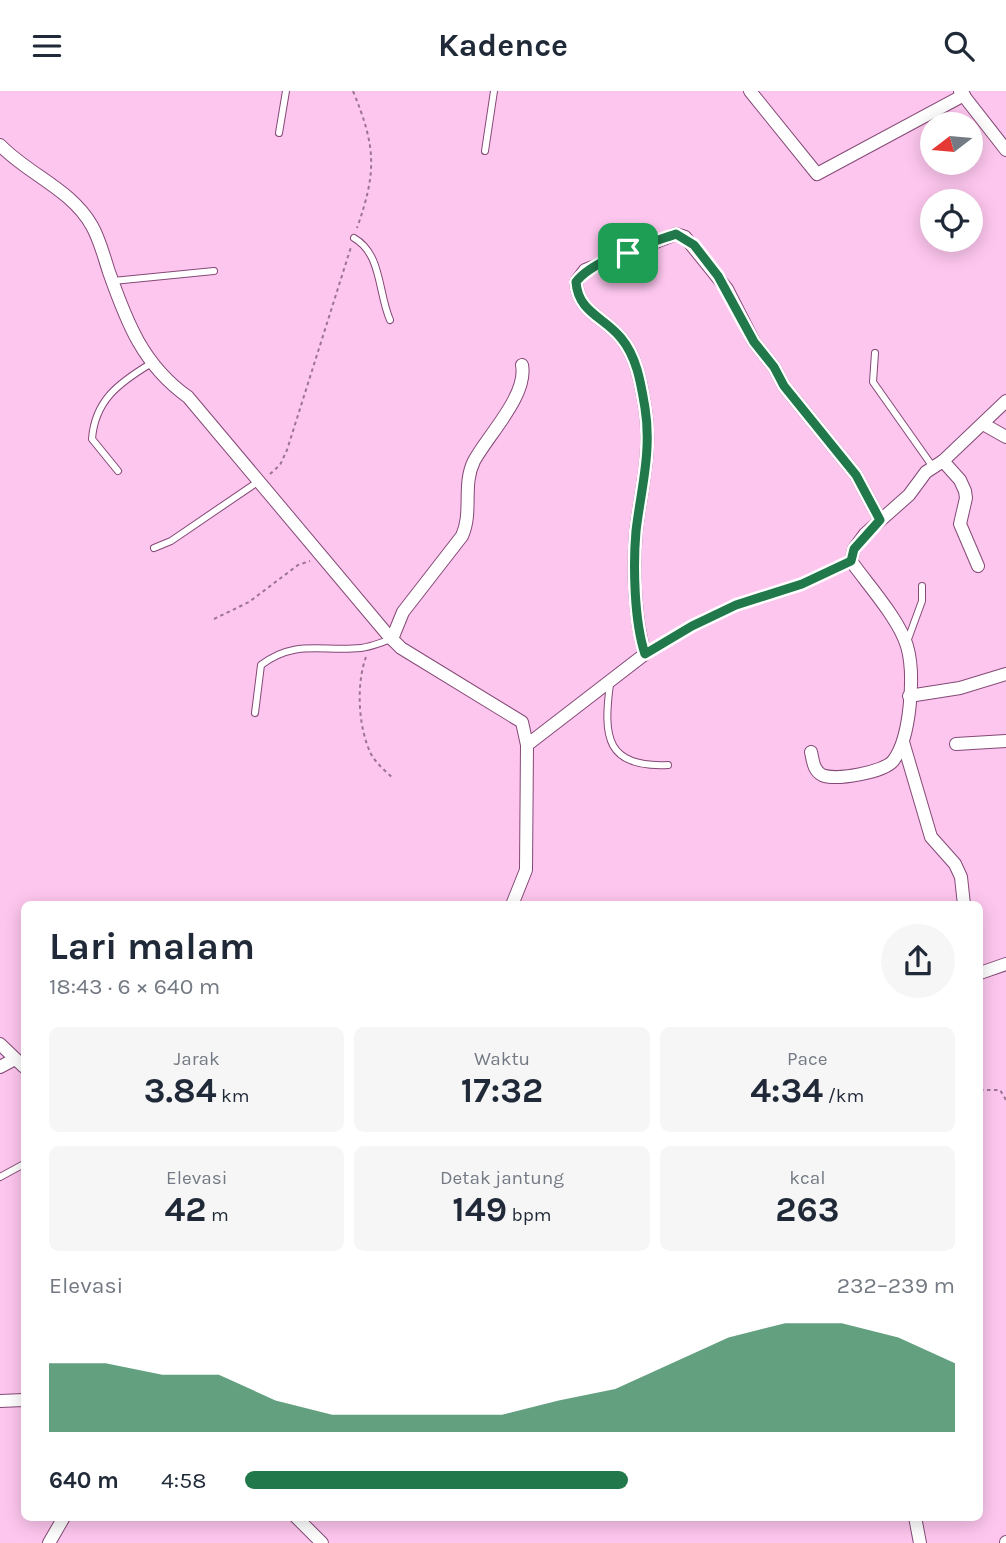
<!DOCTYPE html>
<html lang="id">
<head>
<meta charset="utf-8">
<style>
  body { margin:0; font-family:Karla,sans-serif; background:#f6f6f7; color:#1f2937; height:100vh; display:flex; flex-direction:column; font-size:26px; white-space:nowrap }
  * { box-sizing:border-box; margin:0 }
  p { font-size:23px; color:#747a83 }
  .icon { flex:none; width:38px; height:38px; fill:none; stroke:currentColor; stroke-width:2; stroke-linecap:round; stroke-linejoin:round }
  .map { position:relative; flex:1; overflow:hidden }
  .details { position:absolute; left:21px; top:810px; width:962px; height:620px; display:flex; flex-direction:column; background:#fff; border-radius:10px; box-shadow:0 4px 18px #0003 }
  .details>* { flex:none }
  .needle { width:46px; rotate:254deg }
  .buttons { position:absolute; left:920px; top:21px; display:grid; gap:14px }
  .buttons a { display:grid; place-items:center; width:63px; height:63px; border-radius:50%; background:#fff; box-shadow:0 4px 18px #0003; font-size:35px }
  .pin { position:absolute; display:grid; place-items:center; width:60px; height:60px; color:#fff; margin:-30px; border-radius:14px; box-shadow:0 4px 10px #0006 }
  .round { display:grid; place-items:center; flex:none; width:74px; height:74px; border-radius:37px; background:#f6f6f7 }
  .headline { display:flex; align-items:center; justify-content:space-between; height:119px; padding:0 28px }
  h1 { font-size:38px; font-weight:700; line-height:52px }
  .metrics { display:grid; grid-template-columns:repeat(3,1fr); gap:10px; height:119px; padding:7px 28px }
  .metrics div { display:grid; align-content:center; border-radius:10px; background:#f6f6f7; text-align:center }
  .metrics b { font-size:35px; font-weight:700 }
  .metrics small { font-size:19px; font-weight:400 }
  .metrics p { font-size:19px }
  .chart { height:196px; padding:14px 28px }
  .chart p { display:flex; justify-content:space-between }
  .chart svg { width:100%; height:126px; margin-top:7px; fill:#21784b; opacity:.7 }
  ul { padding:0 28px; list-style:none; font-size:23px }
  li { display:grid; grid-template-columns:112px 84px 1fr; align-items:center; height:52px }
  li i { height:18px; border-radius:9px; background:#21784b }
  header { display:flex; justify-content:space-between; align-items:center; height:91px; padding:0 28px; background:#fff; font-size:32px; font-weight:700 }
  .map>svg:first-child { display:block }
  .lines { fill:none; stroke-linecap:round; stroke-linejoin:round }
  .service-casing { stroke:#844976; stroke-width:8 }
  .minor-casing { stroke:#844976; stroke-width:14 }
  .path { stroke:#9c7491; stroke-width:2; stroke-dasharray:3.5 3.5; stroke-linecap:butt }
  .service { stroke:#fff; stroke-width:6 }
  .minor { stroke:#fff; stroke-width:12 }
  .route-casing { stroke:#fff; stroke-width:14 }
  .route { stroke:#21784b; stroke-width:9 }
</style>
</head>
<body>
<header><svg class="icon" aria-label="menu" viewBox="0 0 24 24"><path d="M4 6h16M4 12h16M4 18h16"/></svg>Kadence<svg class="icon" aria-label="search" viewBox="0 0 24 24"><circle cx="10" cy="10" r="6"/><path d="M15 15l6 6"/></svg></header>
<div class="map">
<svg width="1006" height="1452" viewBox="0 0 1006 1452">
  <rect width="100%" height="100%" fill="#fdc6ee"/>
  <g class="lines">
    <defs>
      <g id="service">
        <path d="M 279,42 L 286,0"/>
        <path d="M 485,60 L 494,0"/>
        <path d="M 354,147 C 382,163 378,202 390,229"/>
        <path d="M 113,190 L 214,180"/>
        <path d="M 875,262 L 873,291 L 933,376"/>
        <path d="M 118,380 L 92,348 C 95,309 119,292 150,273"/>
        <path d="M 154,457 L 171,450 L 259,390"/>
        <path d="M 907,551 L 922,510 L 922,495"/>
        <path d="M 610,593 C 603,646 606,677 668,674"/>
        <path d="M 255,622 L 261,574 C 295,548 322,561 361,557 C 371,556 382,551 392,548"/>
        <path d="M 0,1086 L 24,1073"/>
      </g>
      <g id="minor">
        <path d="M 750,0 L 817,83 L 964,4"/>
        <path d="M 960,0 L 1006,59"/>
        <path d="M 0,54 C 29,84 71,98 92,135 C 100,149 104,166 109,181 C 127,232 143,274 188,306 L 387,543 L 401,557 L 522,631 L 527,654 L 526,779 L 512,814"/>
        <path d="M 983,333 L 1006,346"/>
        <path d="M 943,370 L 960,389 L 965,400 L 966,407 L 960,433 L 978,475"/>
        <path d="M 392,548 L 403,521 L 462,445 C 473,421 462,394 474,370 C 488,344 528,304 522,274"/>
        <path d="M 909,605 L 960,597 L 1006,583"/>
        <path d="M 903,651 L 931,746 L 955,773 L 961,786 L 964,814"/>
        <path d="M 956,653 L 1006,650"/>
        <path d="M 527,654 L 645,563 C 634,528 633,476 636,440 C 641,398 652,360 645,317 C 641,293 637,266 621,247 C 604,226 578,221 576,191 L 585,179 L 676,143 L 685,146 L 727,198 L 754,251 L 774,276 L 784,295 L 856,384 L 880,429"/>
        <path d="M 811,661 C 813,669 813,679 822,684 C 836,690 884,681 893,670 C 911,647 915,582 907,555 C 899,528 868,494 851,470 L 854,458 L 865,443 L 909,404 L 926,381 L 943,370 L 1006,310"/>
        <path d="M 980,882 L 1006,873"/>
        <path d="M 0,953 L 24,976"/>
        <path d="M 0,976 L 15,968"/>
        <path d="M 0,1310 L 24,1309"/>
        <path d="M 296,1426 L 322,1452"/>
        <path d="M 915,1426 L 920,1452"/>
        <path d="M 49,1452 L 64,1426"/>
        <path d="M 1006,1452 L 1006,1451"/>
      </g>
    </defs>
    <use href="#service" class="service-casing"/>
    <use href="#minor" class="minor-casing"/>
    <g class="path">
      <path d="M 353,0 C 376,56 377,80 357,137"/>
      <path d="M 270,383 L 280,374 L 287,359 L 351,156"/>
      <path d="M 214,528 L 249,511 L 298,474 L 310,470"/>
      <path d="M 658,555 C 717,520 779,504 841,475"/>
      <path d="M 366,566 C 356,593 358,636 371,663 C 376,672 385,680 393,687"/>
      <path d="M 980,999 L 1000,999 L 1006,1009"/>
    </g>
    <use href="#service" class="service"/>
    <use href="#minor" class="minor"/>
  </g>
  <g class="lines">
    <defs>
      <path id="route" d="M 676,143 L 694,154 L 718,185 L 754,251 L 774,276 L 784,295 L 856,384 L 880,429 L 854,458 L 851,470 L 802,493 L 736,514 L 692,535 L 645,563 C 634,530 633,474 636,440 C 641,398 652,360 645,317 C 641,293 637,266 621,247 C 604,226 578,221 576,191 C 593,168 648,153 676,143 Z"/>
    </defs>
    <use href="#route" class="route-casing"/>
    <use href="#route" class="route"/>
  </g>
</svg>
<div class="buttons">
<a><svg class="needle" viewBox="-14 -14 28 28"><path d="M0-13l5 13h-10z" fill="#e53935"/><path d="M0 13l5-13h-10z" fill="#747a83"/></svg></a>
<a><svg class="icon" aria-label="locate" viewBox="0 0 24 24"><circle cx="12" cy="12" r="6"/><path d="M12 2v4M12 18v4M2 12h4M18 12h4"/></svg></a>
</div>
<div class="pin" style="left:628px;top:162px;background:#1e9e55"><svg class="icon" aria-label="arrive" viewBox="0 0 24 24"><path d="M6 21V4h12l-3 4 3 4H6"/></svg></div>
<section class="details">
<div class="headline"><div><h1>Lari malam</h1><p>18:43 · 6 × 640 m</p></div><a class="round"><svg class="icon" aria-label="share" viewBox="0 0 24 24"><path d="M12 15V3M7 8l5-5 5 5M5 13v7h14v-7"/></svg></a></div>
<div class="metrics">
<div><p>Jarak</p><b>3.84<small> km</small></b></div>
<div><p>Waktu</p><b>17:32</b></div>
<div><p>Pace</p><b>4:34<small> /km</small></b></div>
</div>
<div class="metrics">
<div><p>Elevasi</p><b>42<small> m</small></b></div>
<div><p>Detak jantung</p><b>149<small> bpm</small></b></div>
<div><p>kcal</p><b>263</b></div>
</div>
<div class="chart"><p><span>Elevasi</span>232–239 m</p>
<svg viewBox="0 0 160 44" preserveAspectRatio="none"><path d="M0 44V20L10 20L20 24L30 24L40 33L50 38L60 38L70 38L80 38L90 33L100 29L110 20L120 11L130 6L140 6L150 11L160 20V44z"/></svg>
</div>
<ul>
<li><b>640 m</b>4:58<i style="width:54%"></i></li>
</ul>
</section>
</div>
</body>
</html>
